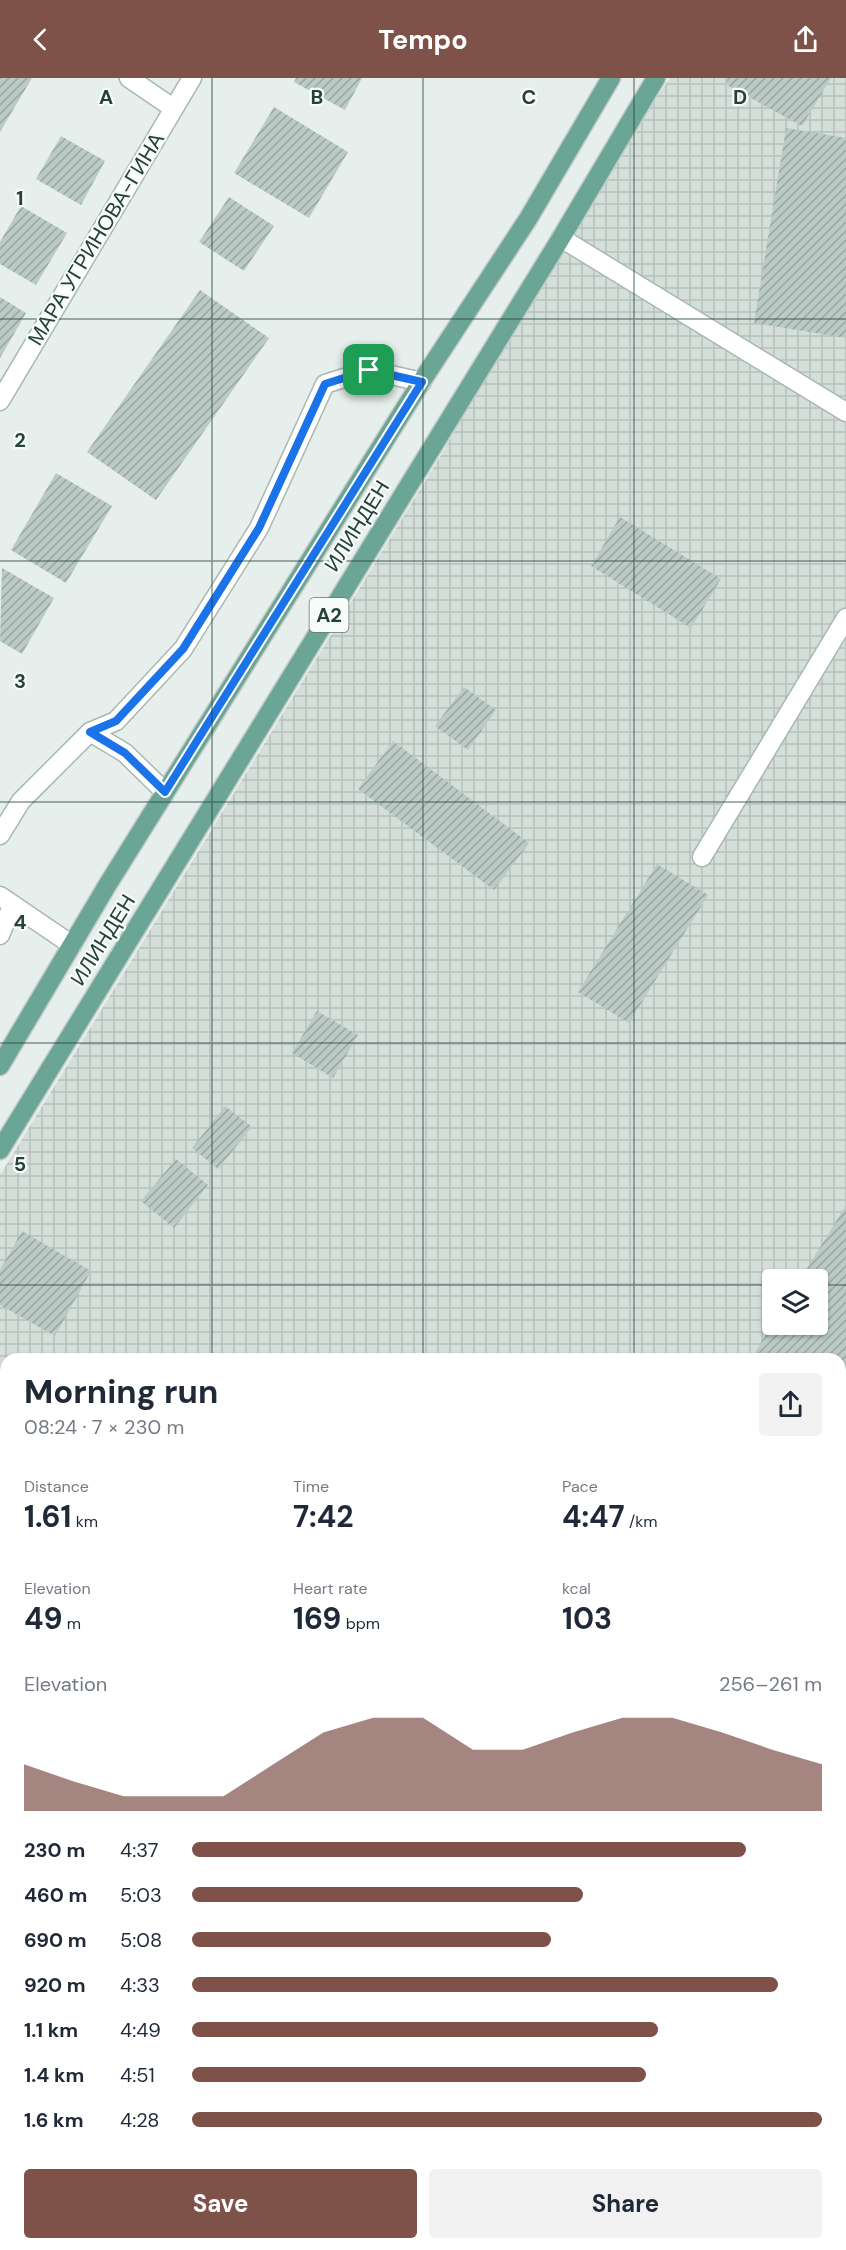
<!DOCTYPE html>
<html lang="en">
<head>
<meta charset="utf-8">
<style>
  body { margin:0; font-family:"DM Sans",sans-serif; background:#f2f2f3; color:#1f2937; height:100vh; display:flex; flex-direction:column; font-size:22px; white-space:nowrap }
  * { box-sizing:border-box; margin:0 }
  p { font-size:20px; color:#747a83 }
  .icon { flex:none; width:33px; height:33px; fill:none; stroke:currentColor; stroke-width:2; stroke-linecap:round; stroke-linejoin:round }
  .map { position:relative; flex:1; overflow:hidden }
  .sheet { position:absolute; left:0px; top:1275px; width:846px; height:897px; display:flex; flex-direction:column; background:#fff; border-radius:18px 18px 0 0; box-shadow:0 2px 4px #0004 }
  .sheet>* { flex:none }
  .controls { position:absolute; left:762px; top:1191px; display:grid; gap:12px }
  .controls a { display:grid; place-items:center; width:66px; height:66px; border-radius:6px; background:#fff; box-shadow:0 2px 4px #0004; font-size:30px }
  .pin { position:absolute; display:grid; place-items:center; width:51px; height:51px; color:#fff; margin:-26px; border-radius:12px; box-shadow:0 3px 9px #0006 }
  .round { display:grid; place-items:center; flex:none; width:63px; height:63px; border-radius:6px; background:#f2f2f3 }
  .head { display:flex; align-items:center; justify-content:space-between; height:102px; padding:0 24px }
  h1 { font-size:33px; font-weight:700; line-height:45px }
  .metrics { display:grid; grid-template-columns:repeat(3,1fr); gap:9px; height:102px; padding:6px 24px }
  .metrics div { display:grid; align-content:center }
  .metrics b { font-size:30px; font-weight:700 }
  .metrics small { font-size:16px; font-weight:400 }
  .metrics p { font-size:16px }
  .chart { height:168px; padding:12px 24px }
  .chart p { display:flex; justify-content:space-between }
  .chart svg { width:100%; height:108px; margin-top:6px; fill:#7f5249; opacity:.7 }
  .primary-button { display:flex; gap:12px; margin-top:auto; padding:12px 24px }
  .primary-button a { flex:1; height:69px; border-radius:6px; background:#7f5249; color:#fff; font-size:24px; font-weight:700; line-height:69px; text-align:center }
  .primary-button a+a { background:#f2f2f3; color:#1f2937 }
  ul { padding:0 24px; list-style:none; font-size:20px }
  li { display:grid; grid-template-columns:96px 72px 1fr; align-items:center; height:45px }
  li i { height:15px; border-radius:8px; background:#7f5249 }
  header { display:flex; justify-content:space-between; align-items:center; height:78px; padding:0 24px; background:#7f5249; color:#fff; font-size:27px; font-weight:700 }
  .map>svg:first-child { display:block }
  .industrial { fill:url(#industrial-grid); fill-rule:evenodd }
  .building { fill:url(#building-hatch) }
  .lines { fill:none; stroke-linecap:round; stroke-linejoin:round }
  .lane-casing { stroke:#a8b8b2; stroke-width:18 }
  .street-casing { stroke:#a8b8b2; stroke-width:21 }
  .primary-casing { stroke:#c2cac8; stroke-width:21 }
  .path { stroke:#86b3a5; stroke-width:4; stroke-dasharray:3 4.5; stroke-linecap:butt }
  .lane { stroke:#fff; stroke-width:15 }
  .street { stroke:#fff; stroke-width:18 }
  .primary { stroke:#6aa596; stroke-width:18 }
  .route-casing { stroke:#fff; stroke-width:12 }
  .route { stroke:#1a73e8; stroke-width:8 }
  .grid { fill:none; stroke:#24423a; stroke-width:1.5; stroke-opacity:0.55 }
  .labels { text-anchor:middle; stroke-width:4.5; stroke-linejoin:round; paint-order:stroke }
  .shield { fill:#f7fbf9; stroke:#637a73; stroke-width:1.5 }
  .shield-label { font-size:20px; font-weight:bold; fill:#24423a }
  .street-label { font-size:21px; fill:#24423a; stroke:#f7fbf9 }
  .grid-label { font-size:20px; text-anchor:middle; font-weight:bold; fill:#24423a; stroke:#f7fbf9; stroke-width:4.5; stroke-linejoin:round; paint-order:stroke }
</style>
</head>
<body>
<header><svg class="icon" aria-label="back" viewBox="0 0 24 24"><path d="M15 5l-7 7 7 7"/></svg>Tempo<svg class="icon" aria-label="share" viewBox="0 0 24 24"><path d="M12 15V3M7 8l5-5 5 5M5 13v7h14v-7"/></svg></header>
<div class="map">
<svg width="846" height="2172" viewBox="0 0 846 2172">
  <defs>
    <pattern id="industrial-grid" width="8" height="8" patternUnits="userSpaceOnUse" patternTransform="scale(1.5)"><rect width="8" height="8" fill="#d4dfda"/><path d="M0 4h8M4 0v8" fill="none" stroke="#b6c1bc"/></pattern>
    <pattern id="building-hatch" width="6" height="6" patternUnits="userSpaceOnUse" patternTransform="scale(1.5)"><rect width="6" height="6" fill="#bbcac4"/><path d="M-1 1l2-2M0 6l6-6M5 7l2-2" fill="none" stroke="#98a6a0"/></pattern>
  </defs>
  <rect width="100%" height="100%" fill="#e6efeb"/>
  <path class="industrial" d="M 670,0 L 846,0 L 846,1798 L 840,1801 L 840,1281 L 6,1281 L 6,2166 L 840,2166 L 840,1880 L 846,1894 L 846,2172 L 0,2172 L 0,1097 L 443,374 L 561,160 ZM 772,1202 L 818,1202 L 818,1246 L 772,1246 Z"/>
  <g class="building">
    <path d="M 0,0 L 32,0 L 0,54 Z"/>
    <path d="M 296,0 L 362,0 L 345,32 L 294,4 Z"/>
    <path d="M 728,0 L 831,0 L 802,48 L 725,6 Z"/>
    <path d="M 274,29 L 348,74 L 309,140 L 234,95 Z"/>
    <path d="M 786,50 L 846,60 L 846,260 L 754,245 Z"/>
    <path d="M 61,58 L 105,83 L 81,127 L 36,101 Z"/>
    <path d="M 229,119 L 274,148 L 244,193 L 199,164 Z"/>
    <path d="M 21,128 L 67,155 L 36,207 L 0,186 L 0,164 Z"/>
    <path d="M 200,212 L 269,260 L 156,422 L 87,374 Z"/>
    <path d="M 0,219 L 26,235 L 0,280 Z"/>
    <path d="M 56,395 L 112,428 L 66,505 L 11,472 Z"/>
    <path d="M 620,439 L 721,501 L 691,550 L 591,488 Z"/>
    <path d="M 2,490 L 54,520 L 22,576 L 0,563 Z"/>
    <path d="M 464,609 L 496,632 L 468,672 L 435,648 Z"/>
    <path d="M 393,663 L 529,765 L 494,812 L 358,711 Z"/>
    <path d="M 657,786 L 708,817 L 629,945 L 578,914 Z"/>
    <path d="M 317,933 L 358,957 L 333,1000 L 292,975 Z"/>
    <path d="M 225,1028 L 252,1049 L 218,1091 L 192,1070 Z"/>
    <path d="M 176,1081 L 208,1107 L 174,1150 L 141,1123 Z"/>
    <path d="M 846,1127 L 846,1338 L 840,1334 L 840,1281 L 752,1280 L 772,1246 L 818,1246 L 818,1202 L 800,1202 Z"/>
    <path d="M 22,1153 L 91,1193 L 55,1258 L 0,1227 L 0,1192 Z"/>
    <path d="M 6,1456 L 6,1532 L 0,1522 L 0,1460 Z"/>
    <path d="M 0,2007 L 6,2014 L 6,2125 L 0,2130 Z"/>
    <path d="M 840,2031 L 846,2041 L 846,2130 L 840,2133 Z"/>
    <path d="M 699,2166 L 784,2166 L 774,2172 L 702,2172 Z"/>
  </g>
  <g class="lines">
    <defs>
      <path id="lane" d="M 840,1939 L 846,1950"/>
      <g id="street">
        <path d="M 129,0 L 173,30"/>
        <path d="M 561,160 L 846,334"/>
        <path d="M 0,323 L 192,0"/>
        <path d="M 90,654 L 125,675 L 165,714"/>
        <path d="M 0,757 L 21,723 L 90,654 L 116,643 L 183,571 L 259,450 L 325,306 L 369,292 L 422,304"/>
        <path d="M 702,779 L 846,540"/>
        <path d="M 0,818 L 72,867"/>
        <path d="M 0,857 L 12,828"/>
        <path d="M 840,1449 L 846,1453"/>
      </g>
      <g id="primary">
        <path d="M 0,988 L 108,806 L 425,298 L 528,141 L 611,0"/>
        <path d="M 0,1072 L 561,160 L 656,0"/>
      </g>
    </defs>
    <use href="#lane" class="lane-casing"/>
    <use href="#street" class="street-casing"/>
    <use href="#primary" class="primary-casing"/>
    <path class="path" d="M 0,1590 L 6,1588"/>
    <use href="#lane" class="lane"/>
    <use href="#street" class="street"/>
    <use href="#primary" class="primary"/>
  </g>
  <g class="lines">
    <defs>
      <path id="route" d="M 369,292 L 422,304 L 165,714 L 125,675 L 90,654 L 116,643 L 183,571 L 259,450 L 325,306 Z"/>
    </defs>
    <use href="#route" class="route-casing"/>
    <use href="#route" class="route"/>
  </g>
  <path class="grid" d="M 212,0 L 212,1281M 423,0 L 423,1281M 634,0 L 634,1281M 0,241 L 846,241M 0,483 L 846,483M 0,724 L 846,724M 0,965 L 846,965M 0,1207 L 772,1207M 818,1207 L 846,1207M 0,1448 L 6,1448M 840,1448 L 846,1448M 0,1689 L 6,1689M 840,1689 L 846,1689M 0,1931 L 6,1931M 840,1931 L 846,1931M 212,2166 L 212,2172M 423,2166 L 423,2172M 634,2166 L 634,2172"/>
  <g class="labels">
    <rect class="shield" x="309.5" y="520" width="39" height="34" rx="4.5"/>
    <g class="shield-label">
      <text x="329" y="544">A2</text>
    </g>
    <g class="street-label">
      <text transform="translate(96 161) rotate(-59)" y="7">МАРА УГРИНОВА-ГИНА</text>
      <text transform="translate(357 448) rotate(-58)" y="7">ИЛИНДЕН</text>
      <text transform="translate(103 862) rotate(-58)" y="7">ИЛИНДЕН</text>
    </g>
  </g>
  <g class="grid-label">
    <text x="106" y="26">A</text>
    <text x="317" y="26">B</text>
    <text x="529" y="26">C</text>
    <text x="740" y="26">D</text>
    <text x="20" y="127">1</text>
    <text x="20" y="369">2</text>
    <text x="20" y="610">3</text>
    <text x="20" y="851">4</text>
    <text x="20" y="1093">5</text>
  </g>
</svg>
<div class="controls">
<a><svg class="icon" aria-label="layers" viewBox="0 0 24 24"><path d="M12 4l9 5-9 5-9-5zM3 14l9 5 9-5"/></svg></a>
</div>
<div class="pin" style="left:369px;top:292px;background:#1e9e55"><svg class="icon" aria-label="arrive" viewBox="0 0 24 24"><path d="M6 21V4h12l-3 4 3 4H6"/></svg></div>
<section class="sheet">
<div class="head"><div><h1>Morning run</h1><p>08:24 · 7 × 230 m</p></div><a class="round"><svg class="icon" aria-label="share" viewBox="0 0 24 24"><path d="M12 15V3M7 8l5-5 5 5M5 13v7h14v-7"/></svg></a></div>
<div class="metrics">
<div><p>Distance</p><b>1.61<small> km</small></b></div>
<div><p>Time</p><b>7:42</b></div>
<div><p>Pace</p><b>4:47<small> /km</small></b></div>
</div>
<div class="metrics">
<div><p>Elevation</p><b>49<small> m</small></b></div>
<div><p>Heart rate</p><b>169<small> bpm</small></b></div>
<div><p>kcal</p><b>103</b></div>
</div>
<div class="chart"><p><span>Elevation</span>256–261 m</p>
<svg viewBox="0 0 160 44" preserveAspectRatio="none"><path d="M0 44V25L10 32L20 38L30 38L40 38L50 25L60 12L70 6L80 6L90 19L100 19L110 12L120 6L130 6L140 12L150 19L160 25V44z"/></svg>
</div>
<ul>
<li><b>230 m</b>4:37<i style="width:88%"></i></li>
<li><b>460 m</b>5:03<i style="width:62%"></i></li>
<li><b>690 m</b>5:08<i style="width:57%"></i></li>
<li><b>920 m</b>4:33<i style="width:93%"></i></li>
<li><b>1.1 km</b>4:49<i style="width:74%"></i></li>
<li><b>1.4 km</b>4:51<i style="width:72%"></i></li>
<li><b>1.6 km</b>4:28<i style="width:100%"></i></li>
</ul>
<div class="primary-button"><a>Save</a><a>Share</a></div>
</section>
</div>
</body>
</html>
